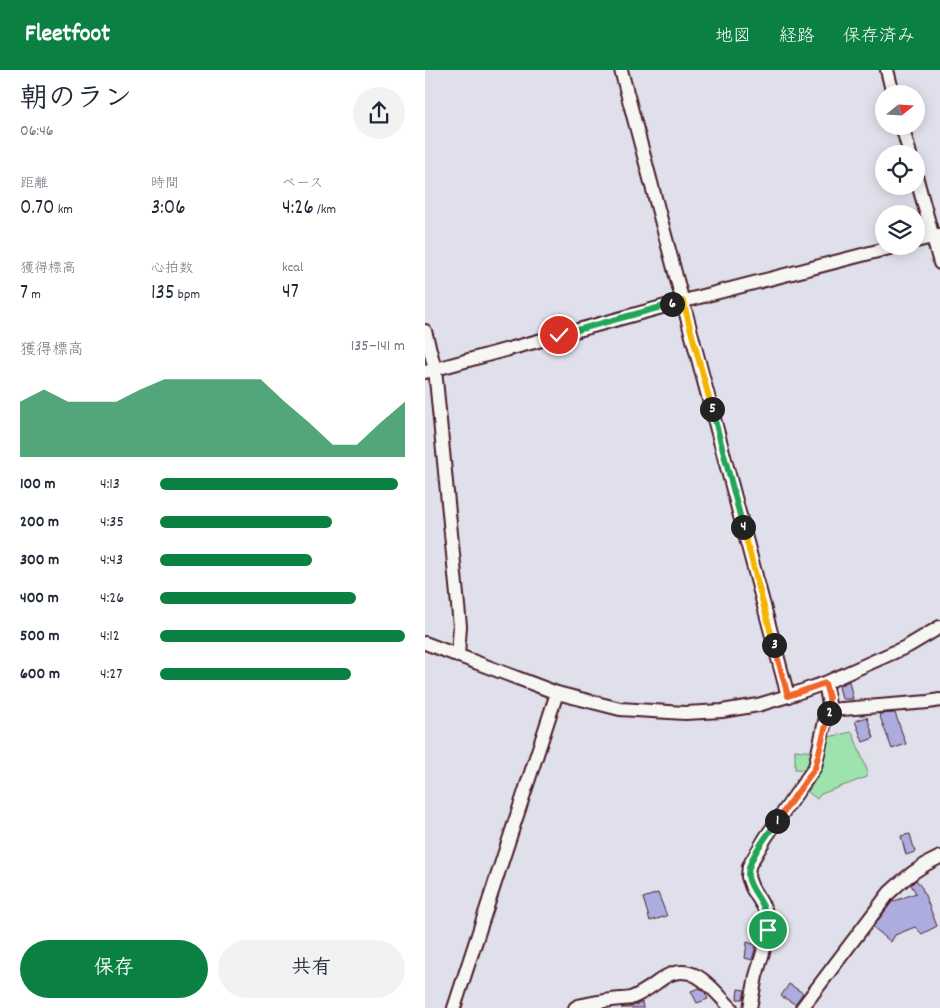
<!DOCTYPE html>
<html lang="ja">
<head>
<meta charset="utf-8">
<style>
  body { margin:0; font-family:Dekko,"Klee One",sans-serif; background:#f2f2f3; color:#1f2937; height:100vh; display:flex; flex-direction:column; font-size:19px; white-space:nowrap }
  * { box-sizing:border-box; margin:0 }
  p { font-size:16px; color:#747a83 }
  .icon { flex:none; width:28px; height:28px; fill:none; stroke:currentColor; stroke-width:2; stroke-linecap:round; stroke-linejoin:round }
  .map { position:relative; flex:1; overflow:hidden }
  .sheet { display:flex; flex-direction:column; background:#fff; width:425px }
  .sheet>* { flex:none }
  .needle { width:32px; rotate:72deg }
  .controls { position:absolute; left:450px; top:15px; display:grid; gap:10px }
  .controls a { display:grid; place-items:center; width:50px; height:50px; border-radius:50%; background:#fff; box-shadow:0 2px 12px #0003; font-size:25px }
  .pin { position:absolute; display:grid; place-items:center; width:42px; height:42px; color:#fff; margin:-21px; border:2px solid #fff; border-radius:50%; box-shadow:0 1px 5px #0007 }
  .km { position:absolute; width:25px; height:25px; margin:-12px; border-radius:50%; background:#222; color:#fff; font-size:14px; line-height:25px; text-align:center }
  .round { display:grid; place-items:center; flex:none; width:52px; height:52px; border-radius:26px; background:#f2f2f3 }
  .summary { display:flex; align-items:center; justify-content:space-between; height:85px; padding:0 20px }
  h1 { font-size:28px; font-weight:600; line-height:38px }
  .stats { display:grid; grid-template-columns:repeat(3,1fr); gap:8px; height:85px; padding:5px 20px }
  .stats div { display:grid; align-content:center }
  .stats b { font-size:21px; font-weight:600 }
  .stats small { font-size:14px; font-weight:400 }
  .stats p { font-size:14px }
  .chart { height:140px; padding:10px 20px }
  .chart p { display:flex; justify-content:space-between }
  .chart svg { width:100%; height:90px; margin-top:5px; fill:#0b8043; opacity:.7 }
  .button { display:flex; gap:10px; margin-top:auto; padding:10px 20px }
  .button a { flex:1; height:58px; border-radius:30px; background:#0b8043; color:#fff; font-size:20px; font-weight:600; line-height:58px; text-align:center }
  .button a+a { background:#f2f2f3; color:#1f2937 }
  ul { padding:0 20px; list-style:none; font-size:16px }
  li { display:grid; grid-template-columns:80px 60px 1fr; align-items:center; height:38px }
  li i { height:12px; border-radius:6px; background:#0b8043 }
  header { display:flex; align-items:center; gap:30px; box-sizing:border-box; height:70px; padding:0 25px; background:#0b8043; color:#fff }
  header strong { font-size:24px }
  nav { display:flex; gap:28px; margin-inline-start:auto; font-size:18px }
  main { display:flex; flex:1; min-height:0 }
  .map>svg:first-child { display:block }
  .green { fill:#9ee2ad; stroke:#74806c }
  .building { fill:#acadde; stroke:#4a1f2b }
  .lines { fill:none; stroke-linecap:round; stroke-linejoin:round }
  .minor-casing { stroke:#4a1f2b; stroke-width:16 }
  .minor { stroke:#f6f6f2; stroke-width:12 }
  .split-1-casing { stroke:#fff; stroke-width:10 }
  .split-2-casing { stroke:#fff; stroke-width:10 }
  .split-3-casing { stroke:#fff; stroke-width:10 }
  .split-4-casing { stroke:#fff; stroke-width:10 }
  .split-5-casing { stroke:#fff; stroke-width:10 }
  .split-6-casing { stroke:#fff; stroke-width:10 }
  .split-7-casing { stroke:#fff; stroke-width:10 }
  .split-1 { stroke:#22a559; stroke-width:6 }
  .split-2 { stroke:#f0652b; stroke-width:6 }
  .split-3 { stroke:#f0652b; stroke-width:6 }
  .split-4 { stroke:#f5b400; stroke-width:6 }
  .split-5 { stroke:#22a559; stroke-width:6 }
  .split-6 { stroke:#f5b400; stroke-width:6 }
  .split-7 { stroke:#22a559; stroke-width:6 }
</style>
</head>
<body>
<header>
<strong>Fleetfoot</strong>
<nav><a>地図</a><a>経路</a><a>保存済み</a></nav>
</header>
<main>
<section class="sheet">
<div class="summary"><div><h1>朝のラン</h1><p>06:46</p></div><a class="round"><svg class="icon" aria-label="share" viewBox="0 0 24 24"><path d="M12 15V3M7 8l5-5 5 5M5 13v7h14v-7"/></svg></a></div>
<div class="stats">
<div><p>距離</p><b>0.70<small> km</small></b></div>
<div><p>時間</p><b>3:06</b></div>
<div><p>ペース</p><b>4:26<small> /km</small></b></div>
</div>
<div class="stats">
<div><p>獲得標高</p><b>7<small> m</small></b></div>
<div><p>心拍数</p><b>135<small> bpm</small></b></div>
<div><p>kcal</p><b>47</b></div>
</div>
<div class="chart"><p><span>獲得標高</span>135–141 m</p>
<svg viewBox="0 0 160 44" preserveAspectRatio="none"><path d="M0 44V17L10 11L20 17L30 17L40 17L50 11L60 6L70 6L80 6L90 6L100 6L110 17L120 27L130 38L140 38L150 27L160 17V44z"/></svg>
</div>
<ul>
<li><b>100 m</b>4:13<i style="width:97%"></i></li>
<li><b>200 m</b>4:35<i style="width:70%"></i></li>
<li><b>300 m</b>4:43<i style="width:62%"></i></li>
<li><b>400 m</b>4:26<i style="width:80%"></i></li>
<li><b>500 m</b>4:12<i style="width:100%"></i></li>
<li><b>600 m</b>4:27<i style="width:78%"></i></li>
</ul>
<div class="button"><a>保存</a><a>共有</a></div>
</section>
<div class="map">
<svg width="515" height="938" viewBox="0 0 515 938">
  <rect width="100%" height="100%" fill="#e0e0ec"/>
  <filter id="ink" filterUnits="userSpaceOnUse"><feTurbulence type="fractalNoise" baseFrequency=".02" numOctaves="2"/><feDisplacementMap in="SourceGraphic" scale="10" xChannelSelector="R" yChannelSelector="G"/><feConvolveMatrix kernelMatrix="1 2 1 2 8 2 1 2 1" color-interpolation-filters="sRGB"/></filter>
  <g filter="url(#ink)">
    <g class="green">
      <path d="M 427,662 L 442,700 L 442,707 L 396,724 L 392,729 L 383,722 C 395,704 399,688 403,667 Z"/>
      <path d="M 370,680 L 389,682 L 383,700 L 370,699 Z"/>
    </g>
    <g class="building">
      <path d="M 424,611 L 428,629 L 417,629 L 414,616 Z"/>
      <path d="M 470,643 L 481,674 L 467,679 L 454,644 Z"/>
      <path d="M 442,647 L 449,668 L 438,672 L 430,651 Z"/>
      <path d="M 485,764 L 490,782 L 481,785 L 476,766 Z"/>
      <path d="M 491,810 L 497,818 L 512,856 L 497,864 L 490,857 L 470,865 L 466,872 L 448,857 L 467,832 L 491,823 L 486,815 Z"/>
      <path d="M 233,823 L 242,846 L 225,851 L 218,828 Z"/>
      <path d="M 322,872 L 331,875 L 327,890 L 320,888 Z"/>
      <path d="M 364,914 L 378,923 L 370,934 L 356,926 Z"/>
      <path d="M 274,918 L 280,922 L 283,929 L 272,933 L 266,921 Z"/>
      <path d="M 313,919 L 320,920 L 318,929 L 312,929 Z"/>
      <path d="M 217,932 L 218,938 L 196,938 L 208,936 Z"/>
    </g>
    <g class="lines">
      <defs>
        <g id="minor">
          <path d="M 196,0 L 363,626"/>
          <path d="M 462,0 L 468,24"/>
          <path d="M 477,56 L 485,84"/>
          <path d="M 491,106 L 515,193"/>
          <path d="M 491,171 L 515,165"/>
          <path d="M 0,261 L 10,299 L 35,556 L 33,586"/>
          <path d="M 0,302 L 259,231 L 472,176"/>
          <path d="M 0,573 L 132,623 L 195,639 L 260,643 L 297,641 L 333,635 L 363,626 L 400,613 L 483,576 L 515,557"/>
          <path d="M 405,640 L 503,632 L 515,630"/>
          <path d="M 29,938 L 132,623"/>
          <path d="M 150,938 L 153,936 C 164,934 176,931 187,930 C 193,929 201,929 206,928 C 219,923 229,914 240,907 C 269,890 288,920 306,938"/>
          <path d="M 325,938 L 331,906 L 342,869 L 344,853 L 340,839 L 327,818 L 323,807 L 324,796 L 341,767 L 390,697 L 400,651 L 405,640 L 400,613"/>
          <path d="M 377,938 L 464,823 C 479,808 495,796 515,787"/>
        </g>
      </defs>
      <use href="#minor" class="minor-casing"/>
      <use href="#minor" class="minor"/>
    </g>
  </g>
  <g class="lines" filter="url(#ink)">
    <defs>
      <path id="split-1" d="M 343,860 C 344,848 340,838 333,827 C 329,821 324,814 323,806 C 322,789 343,765 352,751"/>
      <path id="split-2" d="M 352,751 L 390,698 L 404,643"/>
      <path id="split-3" d="M 349,575 L 363,626 L 400,613 L 404,628 L 404,643"/>
      <path id="split-4" d="M 318,457 L 349,575"/>
      <path id="split-5" d="M 287,339 L 318,457"/>
      <path id="split-6" d="M 247,234 L 258,231 L 287,339"/>
      <path id="split-7" d="M 134,265 L 247,234"/>
    </defs>
    <use href="#split-1" class="split-1-casing"/>
    <use href="#split-2" class="split-2-casing"/>
    <use href="#split-3" class="split-3-casing"/>
    <use href="#split-4" class="split-4-casing"/>
    <use href="#split-5" class="split-5-casing"/>
    <use href="#split-6" class="split-6-casing"/>
    <use href="#split-7" class="split-7-casing"/>
    <use href="#split-1" class="split-1"/>
    <use href="#split-2" class="split-2"/>
    <use href="#split-3" class="split-3"/>
    <use href="#split-4" class="split-4"/>
    <use href="#split-5" class="split-5"/>
    <use href="#split-6" class="split-6"/>
    <use href="#split-7" class="split-7"/>
  </g>
</svg>
<div class="controls">
<a><svg class="needle" viewBox="-14 -14 28 28"><path d="M0-13l5 13h-10z" fill="#e53935"/><path d="M0 13l5-13h-10z" fill="#747a83"/></svg></a>
<a><svg class="icon" aria-label="locate" viewBox="0 0 24 24"><circle cx="12" cy="12" r="6"/><path d="M12 2v4M12 18v4M2 12h4M18 12h4"/></svg></a>
<a><svg class="icon" aria-label="layers" viewBox="0 0 24 24"><path d="M12 4l9 5-9 5-9-5zM3 14l9 5 9-5"/></svg></a>
</div>
<div class="pin" style="left:343px;top:860px;background:#1e9e55"><svg class="icon" aria-label="arrive" viewBox="0 0 24 24"><path d="M6 21V4h12l-3 4 3 4H6"/></svg></div>
<div class="pin" style="left:134px;top:265px;background:#d93025"><svg class="icon" aria-label="check" viewBox="0 0 24 24"><path d="M5 12l5 5 9-10"/></svg></div>
<b class="km" style="left:352px;top:751px">1</b>
<b class="km" style="left:404px;top:643px">2</b>
<b class="km" style="left:349px;top:575px">3</b>
<b class="km" style="left:318px;top:457px">4</b>
<b class="km" style="left:287px;top:339px">5</b>
<b class="km" style="left:247px;top:234px">6</b>
</div>
</main>
</body>
</html>
